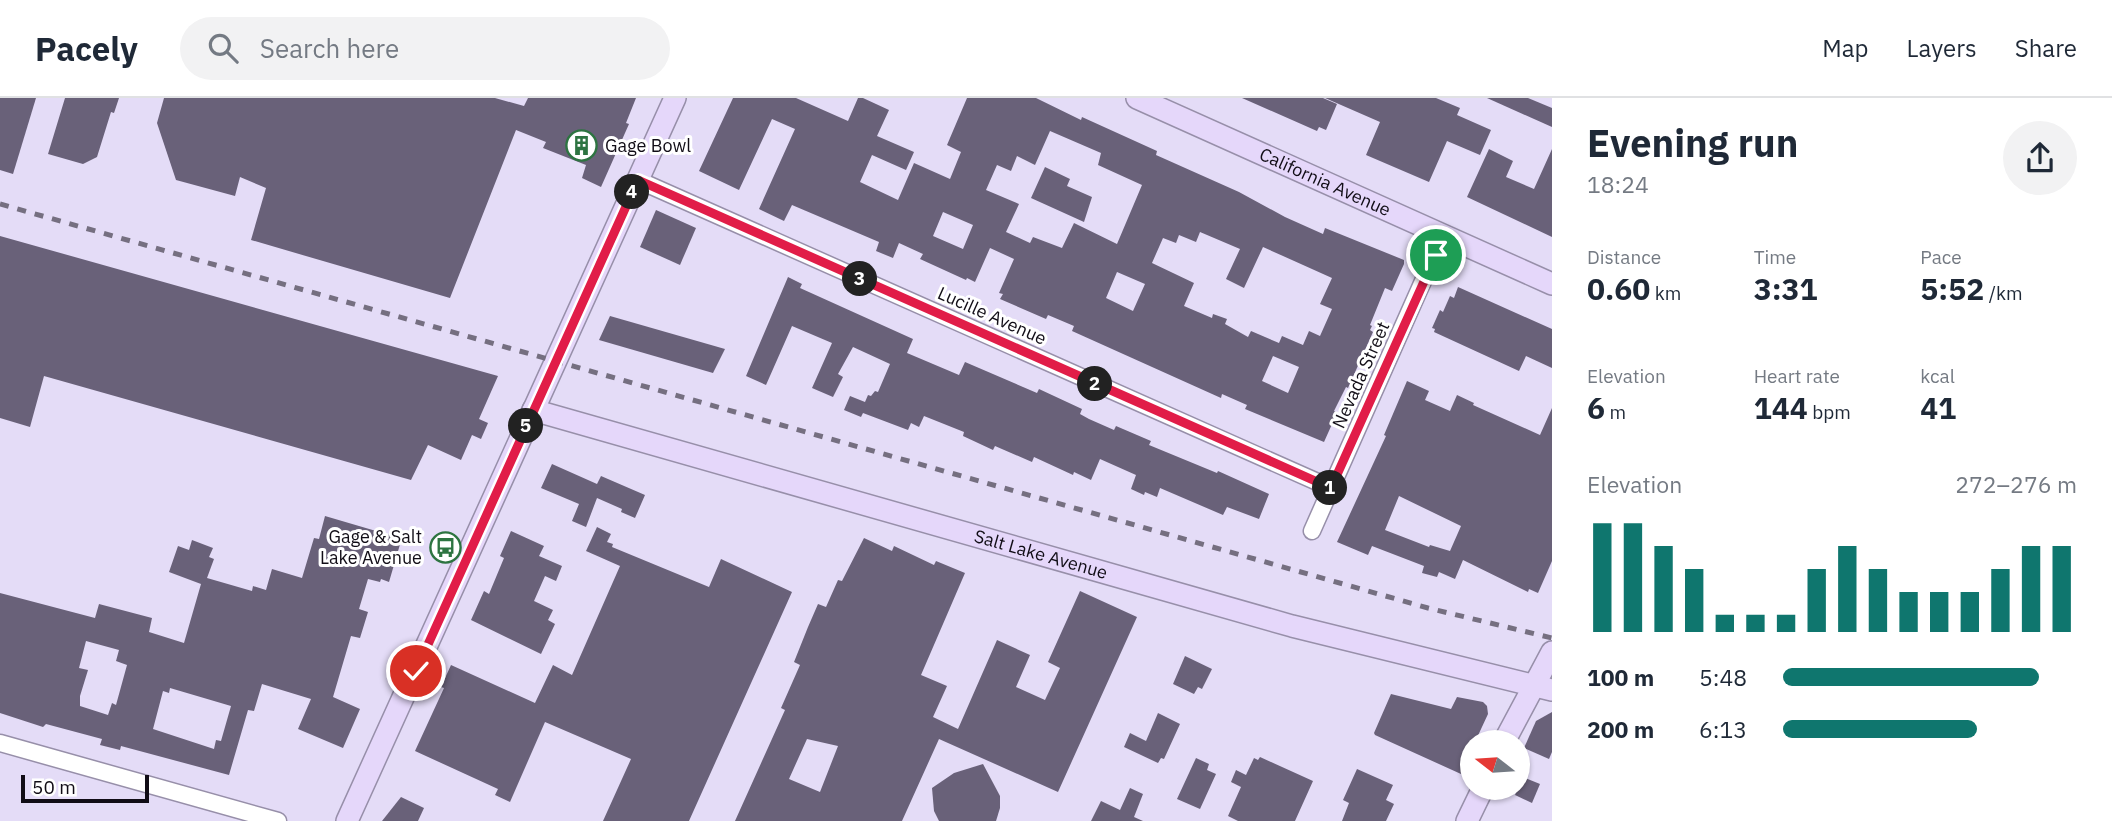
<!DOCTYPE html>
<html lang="en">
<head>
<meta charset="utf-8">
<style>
  body { margin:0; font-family:"IBM Plex Sans",sans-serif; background:#f2f2f3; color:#1f2937; height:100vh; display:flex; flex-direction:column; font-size:26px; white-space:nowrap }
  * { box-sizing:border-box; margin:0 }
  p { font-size:23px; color:#747a83 }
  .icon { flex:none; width:38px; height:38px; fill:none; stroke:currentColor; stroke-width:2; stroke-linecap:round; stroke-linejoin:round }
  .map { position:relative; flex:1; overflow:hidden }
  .drawer { display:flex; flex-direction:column; background:#fff; width:560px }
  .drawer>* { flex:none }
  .needle { width:46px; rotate:287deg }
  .buttons { position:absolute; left:1460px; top:632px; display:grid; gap:14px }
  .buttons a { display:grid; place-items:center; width:70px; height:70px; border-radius:50%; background:#fff; box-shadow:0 2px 5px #0004; font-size:35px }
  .scale { position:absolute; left:21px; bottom:18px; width:128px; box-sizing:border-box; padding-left:7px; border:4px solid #110d16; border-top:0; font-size:19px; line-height:24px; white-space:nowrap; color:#110d16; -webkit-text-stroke:5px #fff; paint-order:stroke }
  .pin { position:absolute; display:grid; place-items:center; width:60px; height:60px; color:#fff; margin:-30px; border:4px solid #fff; border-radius:50%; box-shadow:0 2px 7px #0007 }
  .km { position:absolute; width:35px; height:35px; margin:-18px; border-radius:50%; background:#222; color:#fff; font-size:19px; line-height:35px; text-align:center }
  .round { display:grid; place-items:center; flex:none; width:74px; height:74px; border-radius:37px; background:#f2f2f3 }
  .overview { display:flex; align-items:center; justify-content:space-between; height:119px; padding:0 35px }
  h1 { font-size:38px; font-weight:800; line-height:52px }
  .metrics { display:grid; grid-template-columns:repeat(3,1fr); gap:10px; height:119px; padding:7px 35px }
  .metrics div { display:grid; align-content:center }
  .metrics b { font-size:30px; font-weight:800 }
  .metrics small { font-size:19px; font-weight:400 }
  .metrics p { font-size:19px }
  .chart { height:196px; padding:14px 35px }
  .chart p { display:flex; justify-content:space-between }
  .chart svg { width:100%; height:126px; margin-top:7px; stroke:#0f766e; stroke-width:6 }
  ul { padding:0 35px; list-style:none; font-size:23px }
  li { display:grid; grid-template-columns:112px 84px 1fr; align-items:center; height:52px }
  li i { height:18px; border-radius:9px; background:#0f766e }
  header { display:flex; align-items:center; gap:42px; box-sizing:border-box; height:98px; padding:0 35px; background:#fff; border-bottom:2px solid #e0e1e3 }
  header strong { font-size:33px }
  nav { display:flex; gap:38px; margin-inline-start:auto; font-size:24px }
  .search { width:490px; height:63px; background:#f2f2f3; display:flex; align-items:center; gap:18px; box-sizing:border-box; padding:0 24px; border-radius:38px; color:#747a83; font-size:26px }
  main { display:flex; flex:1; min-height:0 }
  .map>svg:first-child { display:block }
  .building { fill:#696179; fill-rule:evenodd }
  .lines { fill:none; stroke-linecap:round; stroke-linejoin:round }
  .street-casing { stroke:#978fa9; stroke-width:19 }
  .secondary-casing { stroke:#978fa9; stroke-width:24 }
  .street { stroke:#fff; stroke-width:16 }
  .secondary { stroke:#e5d7fa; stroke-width:21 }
  .rail { stroke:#756f80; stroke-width:5; stroke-dasharray:9 9; stroke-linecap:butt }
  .route-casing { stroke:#fff; stroke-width:14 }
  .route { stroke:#e11d48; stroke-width:9 }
  .labels { text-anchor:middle; stroke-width:6; stroke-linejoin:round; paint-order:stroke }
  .poi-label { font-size:18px; fill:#110d16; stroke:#fff; text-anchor:start }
  .street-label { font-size:18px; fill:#110d16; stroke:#fff }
</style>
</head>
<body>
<header>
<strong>Pacely</strong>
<div class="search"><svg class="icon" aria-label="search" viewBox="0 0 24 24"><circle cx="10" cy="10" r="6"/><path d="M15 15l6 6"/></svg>Search here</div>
<nav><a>Map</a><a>Layers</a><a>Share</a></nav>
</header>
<main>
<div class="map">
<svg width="1552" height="723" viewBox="0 0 1552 723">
  <rect width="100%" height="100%" fill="#e4dcf7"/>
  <g class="building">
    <path d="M 0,0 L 36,0 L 13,76 L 0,72 Z"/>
    <path d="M 65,0 L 119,0 L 114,15 L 111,14 L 97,59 L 83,66 L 48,56 Z"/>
    <path d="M 164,0 L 495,0 L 524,8 L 528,0 L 636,0 L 626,25 L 629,26 L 601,89 L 582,80 L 586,67 L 543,50 L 546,44 L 516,32 L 450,200 L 251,142 L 266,90 L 240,79 L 235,98 L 176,82 L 157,25 Z"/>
    <path d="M 733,0 L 796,0 L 848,23 L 858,0 L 863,0 L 889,12 L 877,38 L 914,54 L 906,72 L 872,57 L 860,84 L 898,102 L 914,65 L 950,81 L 961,54 L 947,47 L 967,0 L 1036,0 L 1081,22 L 1082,19 L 1157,53 L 1156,57 L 1239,94 L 1285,119 L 1323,136 L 1325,130 L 1404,162 L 1404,166 L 1392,193 L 1385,190 L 1370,227 L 1372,228 L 1370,232 L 1373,234 L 1348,290 L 1346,289 L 1334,313 L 1337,315 L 1324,344 L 1245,311 L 1247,307 L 1222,296 L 1221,300 L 1072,233 L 1074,228 L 1048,217 L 1046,221 L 1000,201 L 1003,196 L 999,195 L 1014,161 L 990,150 L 975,184 L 967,180 L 966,182 L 920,161 L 923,156 L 899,145 L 893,160 L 876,153 L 879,144 L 792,107 L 784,123 L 759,111 L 795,31 L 772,21 L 739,92 L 699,73 ZM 1050,33 L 1101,55 L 1098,67 L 1142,87 L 1117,146 L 1074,125 L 1062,150 L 1033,139 L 1030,145 L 1006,134 L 1019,106 L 986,92 L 997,67 L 1011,73 L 1017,58 L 1035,67 ZM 943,114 L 973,127 L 963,151 L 933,138 ZM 1200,134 L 1240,151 L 1226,181 L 1244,190 L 1263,149 L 1332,180 L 1320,206 L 1332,211 L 1320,238 L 1309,233 L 1303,247 L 1282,238 L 1279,245 L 1251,233 L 1248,239 L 1225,226 L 1227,221 L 1213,216 L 1212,220 L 1184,208 L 1194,185 L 1152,165 L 1163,140 L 1176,145 L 1179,137 L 1196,144 ZM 1117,174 L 1145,186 L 1133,213 L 1106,200 ZM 1273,258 L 1299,269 L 1288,295 L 1262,283 Z"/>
    <path d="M 1242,0 L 1323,0 L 1337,6 L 1326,32 L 1319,29 L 1317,33 Z"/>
    <path d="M 1325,0 L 1436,0 L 1460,10 L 1457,17 L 1491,32 L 1480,57 L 1447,43 L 1429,84 L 1366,57 L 1380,24 Z"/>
    <path d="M 1487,0 L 1528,0 L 1552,10 L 1552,29 Z"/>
    <path d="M 1489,51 L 1513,63 L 1506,79 L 1534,91 L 1552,51 L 1552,139 L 1467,99 Z"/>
    <path d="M 1045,69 L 1070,81 L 1067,88 L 1092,99 L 1084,124 L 1031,100 Z"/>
    <path d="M 656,112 L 696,130 L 680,167 L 640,149 Z"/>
    <path d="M 0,138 L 498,278 L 479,321 L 488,325 L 481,341 L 472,337 L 461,362 L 428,347 L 411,382 L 44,278 L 30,329 L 0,320 Z"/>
    <path d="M 788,179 L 802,186 L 800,190 L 913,241 L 907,255 L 959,277 L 965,264 L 1037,295 L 1039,291 L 1082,311 L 1080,316 L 1089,321 L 1114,332 L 1116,328 L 1151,343 L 1149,347 L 1217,375 L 1218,373 L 1269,396 L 1259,421 L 1227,409 L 1223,417 L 1160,390 L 1157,399 L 1145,394 L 1144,397 L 1131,391 L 1136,377 L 1100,361 L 1091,382 L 1074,374 L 1073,377 L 1034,359 L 1032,364 L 995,348 L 993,352 L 963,338 L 964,334 L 924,318 L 919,329 L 911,325 L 908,332 L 863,315 L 861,319 L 844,312 L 850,298 L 865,304 L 868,297 L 871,298 L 875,293 L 878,294 L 890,266 L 853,249 L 838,276 L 843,279 L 833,299 L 812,290 L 832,245 L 792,228 L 766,287 L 746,278 Z"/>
    <path d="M 1458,189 L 1552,231 L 1552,270 L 1526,258 L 1519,273 L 1434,234 L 1435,231 L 1432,230 L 1440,212 L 1443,214 L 1450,198 L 1454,200 Z"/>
    <path d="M 610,218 L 725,251 L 713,275 L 599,242 Z"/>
    <path d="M 1407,283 L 1429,293 L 1425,302 L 1450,313 L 1457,297 L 1474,305 L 1473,307 L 1540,337 L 1552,310 L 1552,463 L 1538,495 L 1529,491 L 1528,494 L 1463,462 L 1455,481 L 1439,474 L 1437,479 L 1422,475 L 1424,468 L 1372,448 L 1368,457 L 1337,444 L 1386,338 L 1384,337 ZM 1399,398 L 1461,428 L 1450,453 L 1430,447 L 1429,449 L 1385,432 Z"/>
    <path d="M 552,366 L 597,386 L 601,378 L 645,397 L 635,420 L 621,414 L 622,411 L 597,400 L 586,429 L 572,423 L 579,406 L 541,390 Z"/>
    <path d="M 325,418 L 393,438 L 392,441 L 401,443 L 389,484 L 381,481 L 380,484 L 368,481 L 359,511 L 368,514 L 360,540 L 351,538 L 333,599 L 360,611 L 343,650 L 298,631 L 311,601 L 262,586 L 254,613 L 248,612 L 229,677 L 121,648 L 120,652 L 100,647 L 102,641 L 46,626 L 43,629 L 0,615 L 0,495 L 95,520 L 99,506 L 152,520 L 149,534 L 184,545 L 201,486 L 169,474 L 178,448 L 189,452 L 192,442 L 213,450 L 209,459 L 214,461 L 207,480 L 252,493 L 253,488 L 266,492 L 272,471 L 302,480 L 314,440 L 319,441 ZM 86,543 L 119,552 L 116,563 L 127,567 L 116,607 L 112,605 L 108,617 L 80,608 L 80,598 L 88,572 L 79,570 ZM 170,590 L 231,608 L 221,643 L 216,642 L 214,651 L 153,631 L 163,593 L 169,595 Z"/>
    <path d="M 597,429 L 611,436 L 607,444 L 613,446 L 612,449 L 709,489 L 721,461 L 792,494 L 689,723 L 603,723 L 631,661 L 545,624 L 510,704 L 495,697 L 498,691 L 415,653 L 444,590 L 441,589 L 451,567 L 535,605 L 553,567 L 572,577 L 620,468 L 586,453 Z"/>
    <path d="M 511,433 L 544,448 L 539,458 L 562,468 L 556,483 L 545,478 L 534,503 L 553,512 L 548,522 L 555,526 L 541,556 L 471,522 L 484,493 L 489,496 L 504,460 L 500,458 Z"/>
    <path d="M 864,440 L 892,453 L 894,448 L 934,467 L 936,463 L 965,475 L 921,577 L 947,588 L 933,619 L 958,631 L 997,542 L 1030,557 L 1016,589 L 1045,602 L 1060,570 L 1048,564 L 1080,493 L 1137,519 L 1058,694 L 939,641 L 902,723 L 735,723 L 785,612 L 781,610 L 800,567 L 794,564 L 808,529 L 818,506 L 826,509 L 838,482 L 842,483 ZM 807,641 L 838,648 L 820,694 L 789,681 Z"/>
    <path d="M 1185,558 L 1212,571 L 1202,591 L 1198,589 L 1194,596 L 1173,586 Z"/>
    <path d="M 1391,596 L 1451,611 L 1457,599 L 1483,604 L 1487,608 L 1488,616 L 1475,644 L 1472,644 L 1472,651 L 1461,676 L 1375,637 L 1374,635 Z"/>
    <path d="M 1552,614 L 1552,654 L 1549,661 L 1524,650 L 1536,623 Z"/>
    <path d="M 1158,615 L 1180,626 L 1164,661 L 1161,660 L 1158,665 L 1124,649 L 1130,635 L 1146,643 Z"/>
    <path d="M 1260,659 L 1313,683 L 1295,723 L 1238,723 L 1228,718 L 1241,689 L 1231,684 L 1236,672 L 1246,677 L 1254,660 L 1258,662 Z"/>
    <path d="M 1196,660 L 1209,666 L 1207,672 L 1216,676 L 1200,711 L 1177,701 Z"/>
    <path d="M 983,666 L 1000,698 L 1000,710 L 996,723 L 939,723 L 934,713 L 932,690 L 954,675 Z"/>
    <path d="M 1357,671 L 1393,687 L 1386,702 L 1394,706 L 1386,723 L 1342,723 L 1349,705 L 1343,702 Z"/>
    <path d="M 1523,679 L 1540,686 L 1532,705 L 1515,697 Z"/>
    <path d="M 1130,690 L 1143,696 L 1134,719 L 1143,723 L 1091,723 L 1101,703 L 1120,712 Z"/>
    <path d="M 401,699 L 424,710 L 418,723 L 382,723 Z"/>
  </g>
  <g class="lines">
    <defs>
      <g id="street">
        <path d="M 638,82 L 1331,390"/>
        <path d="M 1312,433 L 1444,136"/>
        <path d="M 0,645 L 278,723"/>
      </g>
      <g id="secondary">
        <path id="s1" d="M 1137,0 L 1552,186"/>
        <path id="s2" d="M 533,312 L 1292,528 L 1552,592"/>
        <path d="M 1504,644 L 1552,554"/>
        <path d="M 347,723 L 675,0"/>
        <path d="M 1467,723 L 1483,690"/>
      </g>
    </defs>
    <use href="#street" class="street-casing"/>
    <use href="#secondary" class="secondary-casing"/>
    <use href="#street" class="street"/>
    <use href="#secondary" class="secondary"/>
    <path class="rail" d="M 0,106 L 1428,510 L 1552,540"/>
  </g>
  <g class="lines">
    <defs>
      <path id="route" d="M 416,573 L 638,82 L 1331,390 L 1436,157"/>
    </defs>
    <use href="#route" class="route-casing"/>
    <use href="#route" class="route"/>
  </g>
  <defs>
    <symbol id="building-ring" viewBox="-11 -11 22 22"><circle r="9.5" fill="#fff" stroke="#2d7441" stroke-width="1.5"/><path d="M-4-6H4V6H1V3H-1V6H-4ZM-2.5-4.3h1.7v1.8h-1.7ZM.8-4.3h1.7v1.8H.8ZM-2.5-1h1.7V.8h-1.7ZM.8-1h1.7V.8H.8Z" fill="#2d7441"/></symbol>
    <symbol id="bus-ring" viewBox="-11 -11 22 22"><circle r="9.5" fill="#fff" stroke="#2d7441" stroke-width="1.5"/><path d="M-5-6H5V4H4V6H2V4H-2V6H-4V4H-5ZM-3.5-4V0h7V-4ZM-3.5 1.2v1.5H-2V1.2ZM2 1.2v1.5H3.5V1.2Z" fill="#2d7441"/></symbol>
  </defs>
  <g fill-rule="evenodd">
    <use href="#building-ring" x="564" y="30" width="35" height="35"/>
    <use href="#bus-ring" x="428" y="432" width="35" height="35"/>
  </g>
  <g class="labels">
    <g class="poi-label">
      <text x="605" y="54">Gage Bowl</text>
      <text x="422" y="445" text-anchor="end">Gage &amp; Salt<tspan x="422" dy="21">Lake Avenue</tspan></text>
    </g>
    <g class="street-label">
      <text dy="6" stroke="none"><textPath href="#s1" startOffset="206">California Avenue</textPath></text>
      <text transform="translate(992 218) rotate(24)" y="6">Lucille Avenue</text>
      <text transform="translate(1361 277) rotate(-66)" y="6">Nevada Street</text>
      <text dy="6" stroke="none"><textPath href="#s2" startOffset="528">Salt Lake Avenue</textPath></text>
    </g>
  </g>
</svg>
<div class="buttons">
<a><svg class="needle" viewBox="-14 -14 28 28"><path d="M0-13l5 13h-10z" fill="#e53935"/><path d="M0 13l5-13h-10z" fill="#747a83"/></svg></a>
</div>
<div class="scale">50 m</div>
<div class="pin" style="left:1436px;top:157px;background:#1e9e55"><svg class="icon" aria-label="arrive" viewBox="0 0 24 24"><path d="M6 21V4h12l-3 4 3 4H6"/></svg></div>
<div class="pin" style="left:416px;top:573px;background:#d93025"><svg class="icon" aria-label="check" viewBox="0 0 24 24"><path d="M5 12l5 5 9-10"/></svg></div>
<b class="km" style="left:1330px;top:390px">1</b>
<b class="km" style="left:1095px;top:286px">2</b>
<b class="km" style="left:860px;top:181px">3</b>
<b class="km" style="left:632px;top:94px">4</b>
<b class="km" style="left:526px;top:328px">5</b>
</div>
<section class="drawer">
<div class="overview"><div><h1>Evening run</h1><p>18:24</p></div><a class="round"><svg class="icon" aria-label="share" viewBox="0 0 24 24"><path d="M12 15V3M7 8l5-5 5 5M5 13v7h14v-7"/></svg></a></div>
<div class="metrics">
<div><p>Distance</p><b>0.60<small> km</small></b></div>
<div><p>Time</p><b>3:31</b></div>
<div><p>Pace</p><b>5:52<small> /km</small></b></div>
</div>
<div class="metrics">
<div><p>Elevation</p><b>6<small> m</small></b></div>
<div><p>Heart rate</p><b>144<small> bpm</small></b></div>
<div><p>kcal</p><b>41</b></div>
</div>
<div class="chart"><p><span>Elevation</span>272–276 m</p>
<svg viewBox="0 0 160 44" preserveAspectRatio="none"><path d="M5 44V6M15 44V6M25 44V14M35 44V22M45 44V38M55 44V38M65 44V38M75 44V22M85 44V14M95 44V22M105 44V30M115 44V30M125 44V30M135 44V22M145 44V14M155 44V14"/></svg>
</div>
<ul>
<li><b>100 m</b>5:48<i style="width:87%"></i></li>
<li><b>200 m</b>6:13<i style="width:66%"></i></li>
</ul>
</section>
</main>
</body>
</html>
